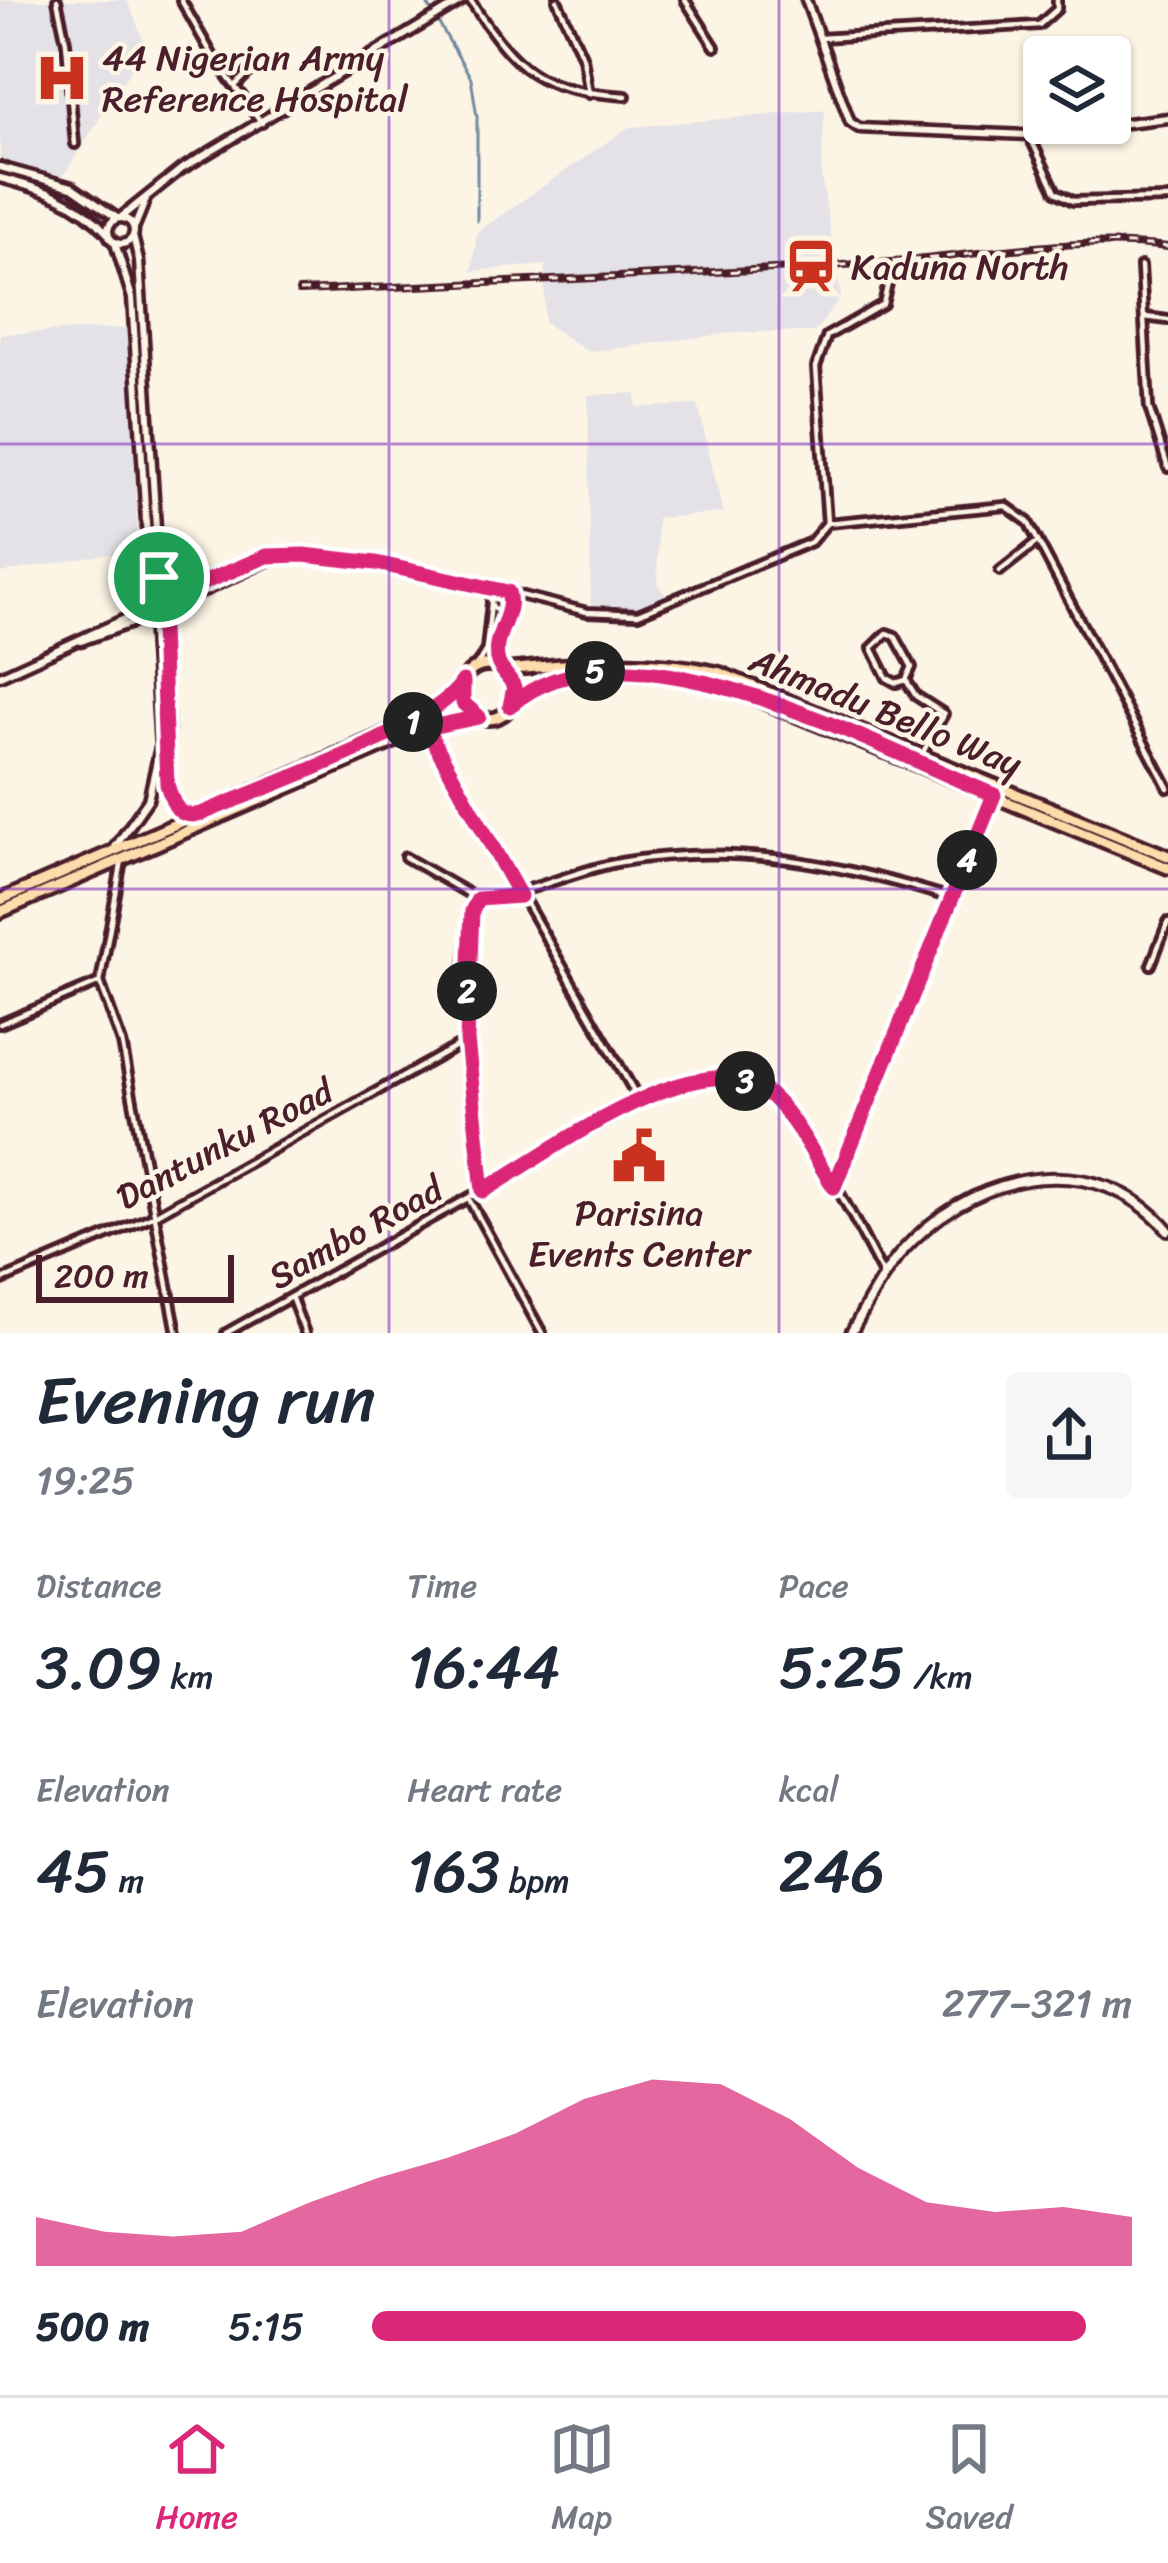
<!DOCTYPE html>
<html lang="en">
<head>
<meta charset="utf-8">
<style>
  body { margin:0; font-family:Sriracha,sans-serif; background:#f6f6f7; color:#1f2937; height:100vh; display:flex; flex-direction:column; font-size:45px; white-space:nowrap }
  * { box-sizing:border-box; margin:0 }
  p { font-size:39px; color:#747a83 }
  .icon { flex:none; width:66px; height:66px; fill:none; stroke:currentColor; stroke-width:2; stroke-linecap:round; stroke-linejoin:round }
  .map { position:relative; height:1333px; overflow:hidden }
  .drawer { display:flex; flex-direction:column; background:#fff; flex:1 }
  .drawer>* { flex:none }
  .controls { position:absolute; left:1023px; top:36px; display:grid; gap:24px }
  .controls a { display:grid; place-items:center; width:108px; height:108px; border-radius:12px; background:#fff; box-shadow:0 3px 9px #0004; font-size:60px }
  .scale { position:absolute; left:36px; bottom:30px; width:198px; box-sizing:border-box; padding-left:12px; border:6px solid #4a1f2b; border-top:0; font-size:33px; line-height:42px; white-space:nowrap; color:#4a1f2b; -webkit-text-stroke:9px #fcf5e5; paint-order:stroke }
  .pin { position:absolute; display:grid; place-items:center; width:102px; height:102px; color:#fff; margin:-51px; border:6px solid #fff; border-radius:50%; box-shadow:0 3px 12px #0007 }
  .km { position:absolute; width:60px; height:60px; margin:-30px; border-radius:50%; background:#222; color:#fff; font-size:33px; line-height:60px; text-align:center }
  .round { display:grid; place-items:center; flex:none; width:126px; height:126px; border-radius:12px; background:#f6f6f7 }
  .overview { display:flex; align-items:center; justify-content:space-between; height:204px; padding:0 36px }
  h1 { font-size:66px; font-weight:600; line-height:90px }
  .metrics { display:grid; grid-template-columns:repeat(3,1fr); gap:18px; height:204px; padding:12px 36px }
  .metrics div { display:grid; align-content:center }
  .metrics b { font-size:60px; font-weight:600 }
  .metrics small { font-size:33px; font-weight:400 }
  .metrics p { font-size:33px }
  .chart { height:336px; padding:24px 36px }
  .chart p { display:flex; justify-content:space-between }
  .chart svg { width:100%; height:216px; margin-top:12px; fill:#db2777; opacity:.7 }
  ul { padding:0 36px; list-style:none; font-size:39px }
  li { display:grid; grid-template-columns:192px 144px 1fr; align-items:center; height:90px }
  li i { height:30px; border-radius:15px; background:#db2777 }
  .dock { display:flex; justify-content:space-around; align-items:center; height:168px; border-top:3px solid #e0e1e3; background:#fff; font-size:33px; color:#747a83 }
  .dock a { display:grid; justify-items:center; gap:6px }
  .dock .selected { color:#db2777 }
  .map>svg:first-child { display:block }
  .built { fill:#e4e2e6 }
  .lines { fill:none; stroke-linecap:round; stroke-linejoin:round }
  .stream { stroke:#7289a0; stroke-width:3 }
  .minor-casing { stroke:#4a1f2b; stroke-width:14 }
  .tertiary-casing { stroke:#4a1f2b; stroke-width:15 }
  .secondary-casing { stroke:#4a1f2b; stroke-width:16 }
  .primary-casing { stroke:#4a1f2b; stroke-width:18 }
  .minor { stroke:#fcf5e5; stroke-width:4.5 }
  .tertiary { stroke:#fcf5e5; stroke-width:6 }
  .secondary { stroke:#fcf5e5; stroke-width:8 }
  .primary { stroke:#fddcac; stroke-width:9 }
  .rail-casing { stroke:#4a1f2b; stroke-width:8 }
  .rail { stroke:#fcf5e5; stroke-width:3; stroke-dasharray:9; stroke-linecap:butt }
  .route-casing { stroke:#fff; stroke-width:24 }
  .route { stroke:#db2777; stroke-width:15 }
  .grid { fill:none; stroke:#7b2cbf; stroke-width:3; stroke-opacity:0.55 }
  .labels { text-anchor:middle; stroke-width:9; stroke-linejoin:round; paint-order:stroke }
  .poi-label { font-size:36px; fill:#4a1f2b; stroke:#fcf5e5; text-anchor:start }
  .street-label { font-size:36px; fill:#4a1f2b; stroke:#fcf5e5 }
</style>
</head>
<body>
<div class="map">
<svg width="1168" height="1333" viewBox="0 0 1168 1333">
  <rect width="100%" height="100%" fill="#fcf5e5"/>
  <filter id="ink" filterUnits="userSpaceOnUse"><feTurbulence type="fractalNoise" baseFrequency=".00833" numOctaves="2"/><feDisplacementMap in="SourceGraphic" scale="24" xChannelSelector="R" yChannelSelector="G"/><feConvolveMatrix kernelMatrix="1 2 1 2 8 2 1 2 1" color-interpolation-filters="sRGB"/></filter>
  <g filter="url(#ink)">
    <g class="built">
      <path d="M 0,0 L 127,0 L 146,46 L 63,176 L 0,160 Z"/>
      <path d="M 825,110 L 821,175 L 841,296 L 815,332 L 739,332 L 588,352 L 544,322 L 545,265 L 472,271 L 477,232 L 629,127 Z"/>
      <path d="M 128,328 L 138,549 L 0,573 L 0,334 Z"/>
      <path d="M 636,393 L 637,407 L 698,405 L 723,513 L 657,518 L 658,585 L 671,602 L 641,614 L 591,614 L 588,395 Z"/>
    </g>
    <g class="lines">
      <path class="stream" d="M 425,0 L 471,78 L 477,117 L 477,221"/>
      <defs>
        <g id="minor">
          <path d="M 57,0 L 66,42 L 75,144"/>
          <path d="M 181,0 L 215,60 L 262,123"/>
          <path d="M 470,0 C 518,73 537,90 626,96"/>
          <path d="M 557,0 L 583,58 L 589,94"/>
          <path d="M 685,0 L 715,47"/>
          <path d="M 820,38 L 1039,25 L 1057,9 L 1057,0"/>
          <path d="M 235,86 L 259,62"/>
          <path d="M 1029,135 L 1056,192 L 1073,201 L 1168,199"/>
          <path d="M 1141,266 L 1149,408 L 1168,468"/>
          <path d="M 1145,317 L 1168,320"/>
          <path d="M 827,523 L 1006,506 L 1028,522 L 1168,788"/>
          <path d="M 1000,571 L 1037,542"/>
          <circle cx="501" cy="601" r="10"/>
          <path d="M 508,592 L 587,612 L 638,614 L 811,542 L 827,523 L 816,367 L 827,336 L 883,304 L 890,275"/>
          <path d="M 151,607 L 267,556 L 376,563 L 504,590"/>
          <path d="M 152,616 L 277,557"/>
          <path d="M 887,633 L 895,636 L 912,667 L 906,680 L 896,683 L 887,678 L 872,648 Z"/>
          <path d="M 498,667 L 497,638 L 509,609"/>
          <path d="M 475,668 L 486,650 L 491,603"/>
          <path d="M 906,680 L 916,696 L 944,714 L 922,754"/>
          <path d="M 426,728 L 640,1102"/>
          <path d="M 405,857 L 478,899"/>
          <path d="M 122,860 L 100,982 L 122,1043 L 177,1333"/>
          <path d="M 1151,965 L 1168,922"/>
          <path d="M 0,1024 L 100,982"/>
          <path d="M 834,1187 L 993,798"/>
          <path d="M 483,1191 C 475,1116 448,967 478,899 C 529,895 571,871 621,862 C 737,842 841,864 951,898"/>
          <path d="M 470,1201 L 542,1333"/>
          <path d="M 0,1281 L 153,1216 L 467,1041"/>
          <path d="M 292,1299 L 305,1333"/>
          <path d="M 226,1333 L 640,1102 C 661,1091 684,1077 709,1075 C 789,1070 850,1215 884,1276"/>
        </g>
        <g id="tertiary">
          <path d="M 806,0 L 850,122 L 859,128 L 1029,135 L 1168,118"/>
          <path d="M 0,167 L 72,187 L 117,218"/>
          <path d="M 0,178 C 42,189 78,200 108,234"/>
          <circle cx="121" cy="231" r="13"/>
          <path d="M 120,218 L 180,170 L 463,0"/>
          <path d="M 135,226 L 146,199"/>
          <path d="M 133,236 L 139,261 L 169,732 L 166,776 L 176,810 L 191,816"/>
          <path d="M 115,243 L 132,298 L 160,747 L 148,800 L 115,847"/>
          <path d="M 162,579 L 184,591"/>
          <path d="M 133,614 L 147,584"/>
          <path d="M 164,626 L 175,604"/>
          <path d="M 81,641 L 151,616"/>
          <path d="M 0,676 L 151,607"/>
        </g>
        <path id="secondary" d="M 851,1333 C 869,1301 886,1266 913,1240 C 983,1171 1097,1148 1168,1230"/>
        <g id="primary">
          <circle cx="488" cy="692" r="27"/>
          <path d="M 504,670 C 579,663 646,656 720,673 L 1168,856"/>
          <path d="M 510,706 C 565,655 644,669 712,681 L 1168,868"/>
          <path d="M 0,900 L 421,718 L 455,696 L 463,681"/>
          <path d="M 0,912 L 421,730 L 479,717"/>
        </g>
      </defs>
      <use href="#minor" class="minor-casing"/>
      <use href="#tertiary" class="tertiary-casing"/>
      <use href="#secondary" class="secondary-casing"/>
      <use href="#primary" class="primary-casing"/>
      <use href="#minor" class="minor"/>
      <use href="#tertiary" class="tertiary"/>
      <use href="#secondary" class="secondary"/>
      <use href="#primary" class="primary"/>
      <defs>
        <path id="rail" d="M 299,291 C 492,283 684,275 876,263 C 974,257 1071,235 1168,247"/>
      </defs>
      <use href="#rail" class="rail-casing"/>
      <use href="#rail" class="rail"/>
    </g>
  </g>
  <g class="lines" filter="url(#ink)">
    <defs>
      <path id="route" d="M 304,555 L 376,563 L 508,592 C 516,615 490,636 498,662 C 500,670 510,677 514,687 L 510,706 C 621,605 876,747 994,795 L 834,1187 C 813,1156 794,1113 764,1090 C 698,1040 544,1156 483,1191 L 467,1040 L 472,911 L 478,899 L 520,896 L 426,728 L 479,717 L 463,703 L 463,681 C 436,728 258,789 201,814 C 177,819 173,804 167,784 L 159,577 L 184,591 L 267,556 Z"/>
    </defs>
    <use href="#route" class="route-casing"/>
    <use href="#route" class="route"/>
  </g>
  <path class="grid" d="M 389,0 L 389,1333M 779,0 L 779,1333M 0,444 L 1168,444M 0,889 L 1168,889"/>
  <defs>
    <symbol id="hospital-bare" viewBox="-9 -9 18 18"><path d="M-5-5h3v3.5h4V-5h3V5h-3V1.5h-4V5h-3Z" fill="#c8321e" stroke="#fcf5e5" stroke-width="2.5" paint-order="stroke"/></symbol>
    <symbol id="station-bare" viewBox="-9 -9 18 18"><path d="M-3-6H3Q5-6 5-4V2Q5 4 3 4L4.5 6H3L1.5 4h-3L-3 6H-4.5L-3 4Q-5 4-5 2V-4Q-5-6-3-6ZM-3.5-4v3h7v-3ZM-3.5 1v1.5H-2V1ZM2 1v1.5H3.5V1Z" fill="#c8321e" stroke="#fcf5e5" stroke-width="2.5" paint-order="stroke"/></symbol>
    <symbol id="civic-bare" viewBox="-9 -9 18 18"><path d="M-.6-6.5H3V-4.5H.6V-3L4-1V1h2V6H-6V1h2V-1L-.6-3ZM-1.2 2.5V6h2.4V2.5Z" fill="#c8321e" stroke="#fcf5e5" stroke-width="2.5" paint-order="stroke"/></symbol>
  </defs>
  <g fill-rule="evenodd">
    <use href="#hospital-bare" x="24" y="40" width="76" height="76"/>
    <use href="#station-bare" x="773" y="228" width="76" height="76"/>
    <use href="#civic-bare" x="601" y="1118" width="76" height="76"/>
  </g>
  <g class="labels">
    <g class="poi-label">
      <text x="102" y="70">44 Nigerian Army<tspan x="102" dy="41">Reference Hospital</tspan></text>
      <text x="851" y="279">Kaduna North</text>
      <text x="639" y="1225" text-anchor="middle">Parisina<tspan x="639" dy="41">Events Center</tspan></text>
    </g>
    <g class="street-label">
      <text transform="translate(886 711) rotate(22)" y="13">Ahmadu Bello Way</text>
      <text transform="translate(224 1143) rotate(-28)" y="13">Dantunku Road</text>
      <text transform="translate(355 1232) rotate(-29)" y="13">Sambo Road</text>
    </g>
  </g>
</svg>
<div class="controls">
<a><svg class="icon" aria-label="layers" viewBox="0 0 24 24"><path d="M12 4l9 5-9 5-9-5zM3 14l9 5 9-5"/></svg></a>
</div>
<div class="scale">200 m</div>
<div class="pin" style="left:159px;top:577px;background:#1e9e55"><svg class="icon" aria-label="arrive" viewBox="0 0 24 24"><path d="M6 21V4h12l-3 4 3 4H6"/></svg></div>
<b class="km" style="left:413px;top:722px">1</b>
<b class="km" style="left:467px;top:991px">2</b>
<b class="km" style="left:745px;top:1081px">3</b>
<b class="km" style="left:967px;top:860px">4</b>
<b class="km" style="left:595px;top:671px">5</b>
</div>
<section class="drawer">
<div class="overview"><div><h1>Evening run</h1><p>19:25</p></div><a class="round"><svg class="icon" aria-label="share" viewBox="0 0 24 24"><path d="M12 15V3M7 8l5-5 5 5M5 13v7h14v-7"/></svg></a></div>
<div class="metrics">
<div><p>Distance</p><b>3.09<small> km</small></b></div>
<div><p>Time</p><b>16:44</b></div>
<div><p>Pace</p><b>5:25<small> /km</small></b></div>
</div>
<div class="metrics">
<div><p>Elevation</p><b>45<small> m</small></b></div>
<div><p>Heart rate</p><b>163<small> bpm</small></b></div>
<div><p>kcal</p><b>246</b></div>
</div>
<div class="chart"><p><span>Elevation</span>277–321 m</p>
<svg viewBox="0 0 160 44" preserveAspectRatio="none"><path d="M0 44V34L10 37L20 38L30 37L40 31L50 26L60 22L70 17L80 10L90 6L100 7L110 14L120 24L130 31L140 33L150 32L160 34V44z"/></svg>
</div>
<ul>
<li><b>500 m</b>5:15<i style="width:94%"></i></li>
</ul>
</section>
<nav class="dock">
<a class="selected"><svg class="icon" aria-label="home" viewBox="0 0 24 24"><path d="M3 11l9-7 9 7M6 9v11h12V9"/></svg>Home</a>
<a><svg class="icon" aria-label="map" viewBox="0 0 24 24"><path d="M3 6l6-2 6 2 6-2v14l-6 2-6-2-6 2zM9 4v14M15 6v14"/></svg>Map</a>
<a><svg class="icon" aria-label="saved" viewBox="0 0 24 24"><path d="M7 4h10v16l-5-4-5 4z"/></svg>Saved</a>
</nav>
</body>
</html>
